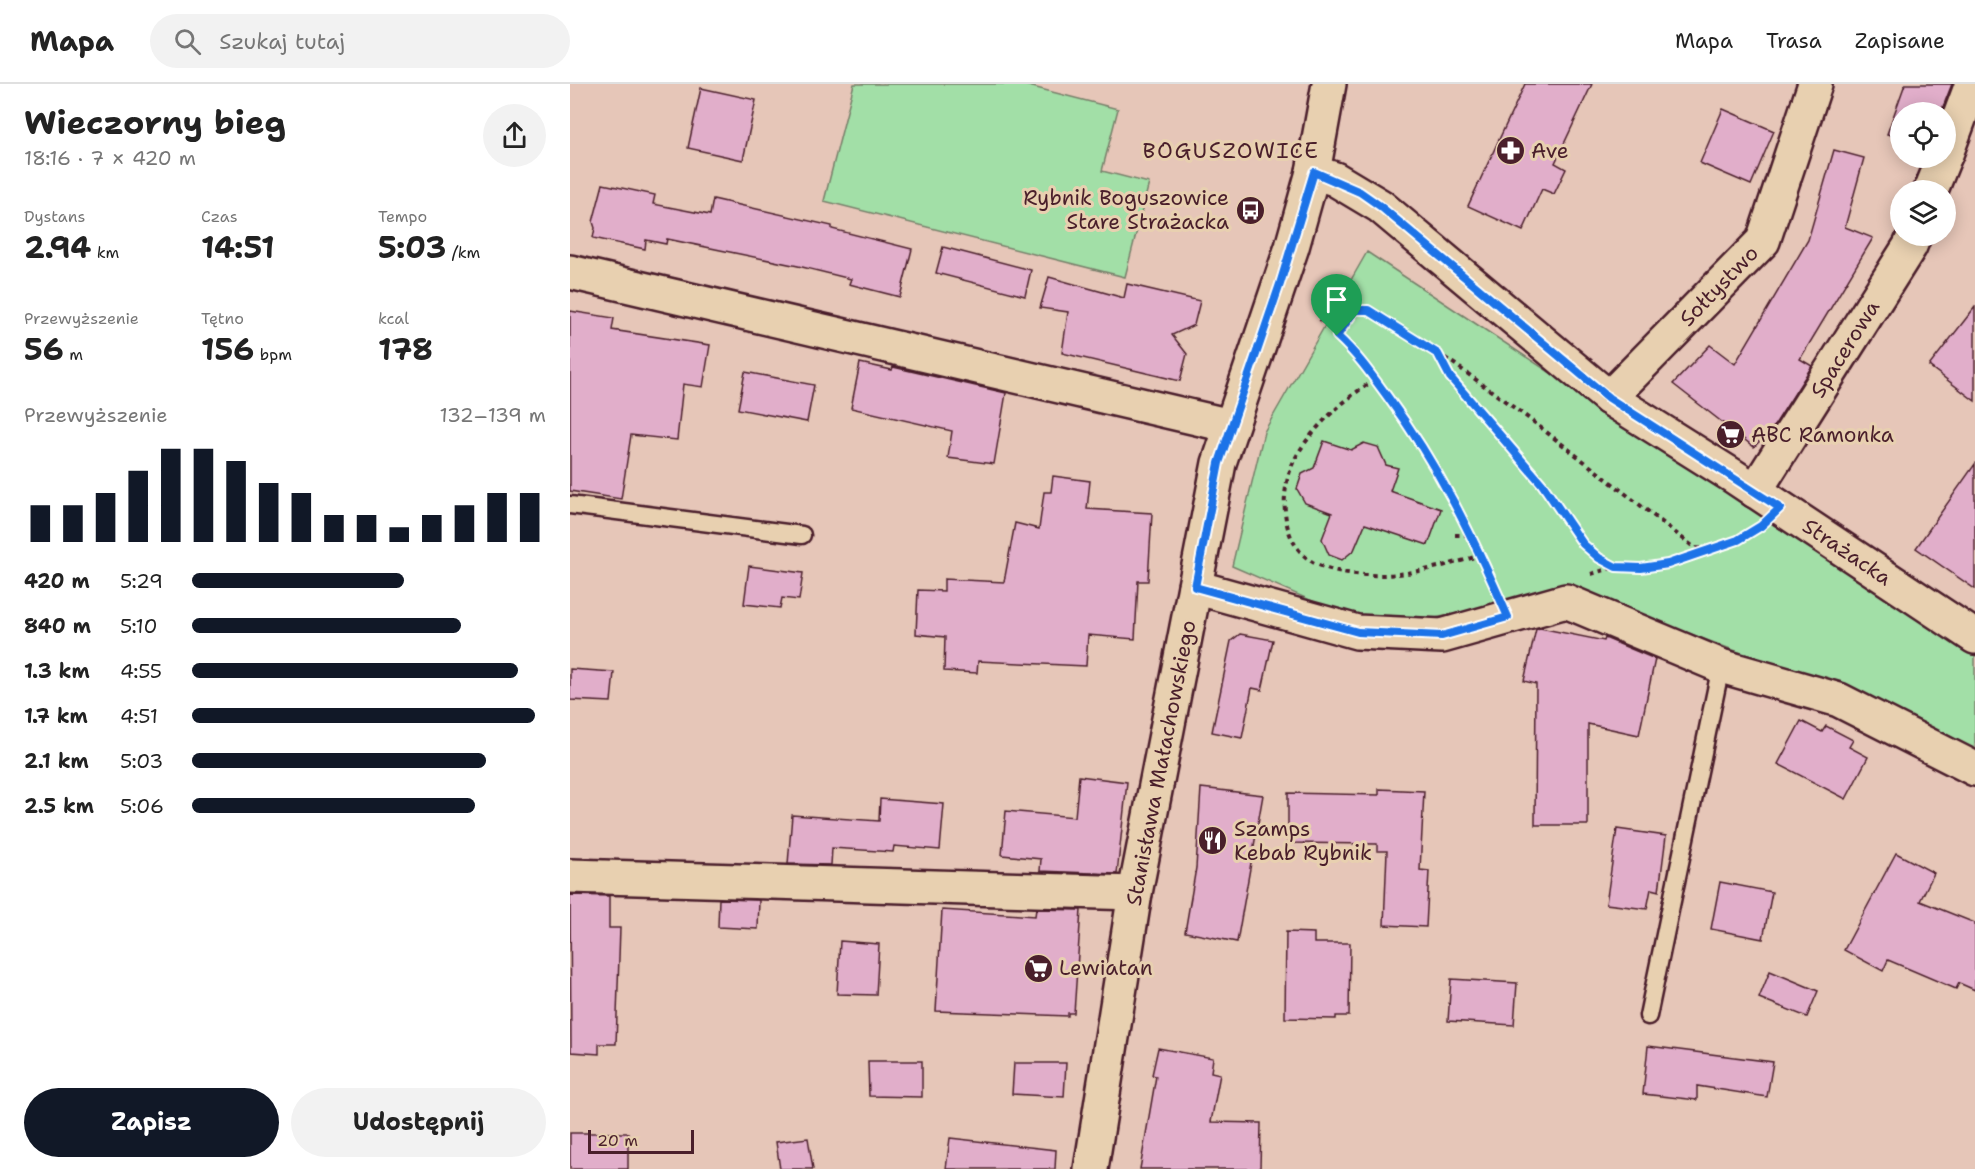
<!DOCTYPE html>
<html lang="pl">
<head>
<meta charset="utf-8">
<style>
  body { margin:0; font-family:"Shantell Sans",sans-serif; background:#f2f2f2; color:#222; height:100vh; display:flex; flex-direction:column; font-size:22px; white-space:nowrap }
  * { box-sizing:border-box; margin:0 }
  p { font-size:20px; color:#767676 }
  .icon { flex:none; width:33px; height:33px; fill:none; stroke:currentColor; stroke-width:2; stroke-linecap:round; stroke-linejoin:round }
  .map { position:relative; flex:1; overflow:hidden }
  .panel { display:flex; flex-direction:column; background:#fff; width:570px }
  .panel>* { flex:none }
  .fabs { position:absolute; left:1320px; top:18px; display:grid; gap:12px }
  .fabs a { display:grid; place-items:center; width:66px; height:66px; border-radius:50%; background:#fff; box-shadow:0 3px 15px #0003; font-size:30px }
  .scale { position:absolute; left:18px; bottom:15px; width:106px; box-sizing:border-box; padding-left:6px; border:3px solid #4a1f2b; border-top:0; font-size:16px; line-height:21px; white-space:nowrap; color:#4a1f2b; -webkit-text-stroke:4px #e8d0b0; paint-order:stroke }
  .pin { position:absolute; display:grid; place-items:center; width:51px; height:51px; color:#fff; margin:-62px -26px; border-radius:50% 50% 50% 0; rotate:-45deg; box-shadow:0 0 6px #0007 }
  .pin .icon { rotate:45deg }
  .round { display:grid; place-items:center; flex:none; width:63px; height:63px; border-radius:32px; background:#f2f2f2 }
  .overview { display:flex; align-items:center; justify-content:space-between; height:102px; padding:0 24px }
  h1 { font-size:33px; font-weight:700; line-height:45px }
  .stats { display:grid; grid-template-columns:repeat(3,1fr); gap:9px; height:102px; padding:6px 24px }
  .stats div { display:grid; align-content:center }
  .stats b { font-size:30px; font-weight:700 }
  .stats small { font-size:16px; font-weight:400 }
  .stats p { font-size:16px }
  .chart { height:168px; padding:12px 24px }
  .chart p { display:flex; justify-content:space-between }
  .chart svg { width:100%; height:108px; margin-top:6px; stroke:#111827; stroke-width:6 }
  .button { display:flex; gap:12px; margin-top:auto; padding:12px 24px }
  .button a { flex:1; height:69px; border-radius:36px; background:#111827; color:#fff; font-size:24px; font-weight:700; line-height:69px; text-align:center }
  .button a+a { background:#f2f2f2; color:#222 }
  ul { padding:0 24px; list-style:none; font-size:20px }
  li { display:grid; grid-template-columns:96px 72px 1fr; align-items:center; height:45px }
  li i { height:15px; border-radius:8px; background:#111827 }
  header { display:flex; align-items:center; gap:36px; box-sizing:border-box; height:84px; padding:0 30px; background:#fff; border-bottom:2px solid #e0e0e0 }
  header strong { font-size:28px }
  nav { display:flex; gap:33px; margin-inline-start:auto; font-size:21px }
  .search { width:420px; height:54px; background:#f2f2f2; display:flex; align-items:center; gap:15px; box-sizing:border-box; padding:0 21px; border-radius:33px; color:#767676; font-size:22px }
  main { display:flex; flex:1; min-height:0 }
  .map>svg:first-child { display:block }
  .green { fill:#a2dfa7; stroke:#767f69; stroke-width:1.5 }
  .building { fill:#e1aeca; stroke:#4a1f2b; stroke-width:1.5 }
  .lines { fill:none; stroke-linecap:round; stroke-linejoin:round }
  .service-casing { stroke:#4a1f2b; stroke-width:21 }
  .minor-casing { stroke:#4a1f2b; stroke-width:38 }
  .tertiary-casing { stroke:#4a1f2b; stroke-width:38 }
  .path { stroke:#4a1f2b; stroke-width:4; stroke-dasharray:4.5 4.5; stroke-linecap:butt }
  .service { stroke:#e8d0b0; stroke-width:16 }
  .minor { stroke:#e8d0b0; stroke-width:33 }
  .tertiary { stroke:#e8d0b0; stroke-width:33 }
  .route-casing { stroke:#fff; stroke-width:12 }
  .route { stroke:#1a73e8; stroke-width:8 }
  .labels { text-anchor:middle; stroke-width:6; stroke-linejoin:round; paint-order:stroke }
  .poi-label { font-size:21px; fill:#4a1f2b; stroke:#e8d0b0; text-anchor:start }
  .street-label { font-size:21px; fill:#4a1f2b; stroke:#e8d0b0 }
  .neighbourhood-label { font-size:22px; letter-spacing:1.5px; fill:#4a1f2b; stroke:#e8d0b0 }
</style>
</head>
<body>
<header>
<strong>Mapa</strong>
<div class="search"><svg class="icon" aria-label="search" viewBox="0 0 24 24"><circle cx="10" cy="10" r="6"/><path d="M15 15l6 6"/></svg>Szukaj tutaj</div>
<nav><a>Mapa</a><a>Trasa</a><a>Zapisane</a></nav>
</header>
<main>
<section class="panel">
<div class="overview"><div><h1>Wieczorny bieg</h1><p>18:16 · 7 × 420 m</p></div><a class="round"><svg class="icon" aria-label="share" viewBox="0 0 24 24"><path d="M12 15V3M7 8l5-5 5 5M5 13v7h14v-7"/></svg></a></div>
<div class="stats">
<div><p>Dystans</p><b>2.94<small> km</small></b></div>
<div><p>Czas</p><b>14:51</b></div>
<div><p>Tempo</p><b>5:03<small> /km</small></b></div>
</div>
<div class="stats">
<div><p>Przewyższenie</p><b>56<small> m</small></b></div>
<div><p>Tętno</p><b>156<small> bpm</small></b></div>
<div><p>kcal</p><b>178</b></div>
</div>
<div class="chart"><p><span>Przewyższenie</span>132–139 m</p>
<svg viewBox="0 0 160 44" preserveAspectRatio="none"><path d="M5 44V29M15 44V29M25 44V24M35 44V15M45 44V6M55 44V6M65 44V11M75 44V20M85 44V24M95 44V33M105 44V33M115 44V38M125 44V33M135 44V29M145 44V24M155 44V24"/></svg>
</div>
<ul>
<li><b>420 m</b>5:29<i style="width:60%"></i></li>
<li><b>840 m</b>5:10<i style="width:76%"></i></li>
<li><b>1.3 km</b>4:55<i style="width:92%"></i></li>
<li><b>1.7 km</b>4:51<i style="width:97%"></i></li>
<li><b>2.1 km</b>5:03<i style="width:83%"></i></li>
<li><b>2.5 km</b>5:06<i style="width:80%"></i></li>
</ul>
<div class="button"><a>Zapisz</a><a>Udostępnij</a></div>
</section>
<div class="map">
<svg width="1405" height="1085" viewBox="0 0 1405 1085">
  <rect width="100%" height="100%" fill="#e6c6b8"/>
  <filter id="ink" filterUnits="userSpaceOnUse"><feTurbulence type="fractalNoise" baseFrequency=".0167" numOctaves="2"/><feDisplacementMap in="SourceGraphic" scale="12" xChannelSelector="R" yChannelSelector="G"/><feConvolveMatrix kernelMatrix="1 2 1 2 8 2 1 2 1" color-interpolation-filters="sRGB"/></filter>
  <g filter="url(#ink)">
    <g class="green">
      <path d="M 284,0 L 451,0 L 548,25 L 532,87 L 579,99 L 555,193 L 254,117 Z"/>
      <path d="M 797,168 L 1405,569 L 1405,668 L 1338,632 L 1002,505 L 851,537 L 770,529 L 662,482 L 694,348 Z"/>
    </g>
    <g class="building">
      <path d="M 955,0 L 1022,0 L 985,79 L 996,85 L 984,110 L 972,105 L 953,147 L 898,122 Z"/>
      <path d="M 1335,0 L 1382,0 L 1371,28 L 1330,28 L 1330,54 L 1317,50 Z"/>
      <path d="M 131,4 L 186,16 L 173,76 L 118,64 Z"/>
      <path d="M 1153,25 L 1204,47 L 1181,101 L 1130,79 Z"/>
      <path d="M 1264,66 L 1294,74 L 1275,143 L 1303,154 L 1230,275 L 1242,282 L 1204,342 L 1184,363 L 1103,300 L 1140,261 L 1165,280 L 1238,156 Z"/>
      <path d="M 33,100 L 85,111 L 83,120 L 140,131 L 143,115 L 262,142 L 262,145 L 342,165 L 330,213 L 279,200 L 281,195 L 228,182 L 97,155 L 96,160 L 76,156 L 75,165 L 23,154 L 25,144 L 23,138 Z"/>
      <path d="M 373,163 L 461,186 L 455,212 L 366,189 Z"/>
      <path d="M 479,193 L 554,214 L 557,200 L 630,217 L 624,241 L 602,251 L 617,270 L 610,297 L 492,269 L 498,228 L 470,224 Z"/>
      <path d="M 1405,223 L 1405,317 L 1359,282 Z"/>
      <path d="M 0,227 L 44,234 L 42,246 L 140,261 L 133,303 L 113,300 L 107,356 L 61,351 L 51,415 L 0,407 Z"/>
      <path d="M 290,279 L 322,286 L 323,283 L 436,309 L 424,380 L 378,374 L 382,347 L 281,324 Z"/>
      <path d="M 175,288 L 244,301 L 237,338 L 168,325 Z"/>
      <path d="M 754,357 L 781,366 L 794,359 L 808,363 L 816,381 L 828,384 L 820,407 L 871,425 L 858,461 L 795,440 L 784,466 L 772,476 L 759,471 L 752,455 L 762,429 L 735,419 L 727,405 L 732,390 L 744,384 Z"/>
      <path d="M 1405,380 L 1405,505 L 1346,464 Z"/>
      <path d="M 483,392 L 520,397 L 517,425 L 582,429 L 578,497 L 568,497 L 565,555 L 518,551 L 516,582 L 408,577 L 407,589 L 374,587 L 375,553 L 346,550 L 348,506 L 374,507 L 374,495 L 434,498 L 445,439 L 469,445 L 474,408 L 481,408 Z"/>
      <path d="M 179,482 L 233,489 L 229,516 L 212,514 L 210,524 L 174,520 Z"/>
      <path d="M 970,544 L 1034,557 L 1035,554 L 1085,575 L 1069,651 L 1018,640 L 1018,741 L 965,741 L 966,600 L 954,597 L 966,545 Z"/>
      <path d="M 670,550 L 703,556 L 692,606 L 682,604 L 672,654 L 642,648 L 661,557 Z"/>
      <path d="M 0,585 L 44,588 L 41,618 L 0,616 Z"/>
      <path d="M 1231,637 L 1252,648 L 1256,642 L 1283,656 L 1279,663 L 1298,673 L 1276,715 L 1208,680 Z"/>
      <path d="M 509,692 L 557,698 L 547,790 L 470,787 L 471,775 L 432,771 L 436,727 L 505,733 Z"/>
      <path d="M 631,704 L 693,711 L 667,858 L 615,848 L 626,784 Z"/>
      <path d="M 809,705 L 854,707 L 850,786 L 859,787 L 856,843 L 814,841 L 817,767 L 807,767 L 807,760 L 718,759 L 718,709 L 809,711 Z"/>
      <path d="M 310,715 L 374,720 L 370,766 L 324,762 L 323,768 L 262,764 L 261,781 L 218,780 L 222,731 L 309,737 Z"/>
      <path d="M 1047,745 L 1096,752 L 1089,807 L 1081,805 L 1077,825 L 1036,820 Z"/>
      <path d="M 1326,769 L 1364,789 L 1350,817 L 1405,839 L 1405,906 L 1389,899 L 1386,905 L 1318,876 L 1313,887 L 1274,866 Z"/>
      <path d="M 1150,798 L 1202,808 L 1193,855 L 1141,845 Z"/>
      <path d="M 0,811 L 39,812 L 39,844 L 50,844 L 46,960 L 29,960 L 29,970 L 1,968 Z"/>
      <path d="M 149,815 L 189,816 L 188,845 L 148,843 Z"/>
      <path d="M 466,825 L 511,826 L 504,929 L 498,929 L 498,932 L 366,927 L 372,826 L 465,832 Z"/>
      <path d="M 716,848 L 744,849 L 744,859 L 780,859 L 779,932 L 766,932 L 766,935 L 715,934 Z"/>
      <path d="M 270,857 L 309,860 L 306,911 L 267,910 Z"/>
      <path d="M 1200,887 L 1248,907 L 1237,933 L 1189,914 Z"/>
      <path d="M 881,895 L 947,899 L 944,941 L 878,937 Z"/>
      <path d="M 1078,962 L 1203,978 L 1197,1013 L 1127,1002 L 1127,1016 L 1073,1010 Z"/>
      <path d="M 588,964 L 643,974 L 641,988 L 650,990 L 641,1038 L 691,1039 L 690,1085 L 570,1085 L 586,992 L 582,991 Z"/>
      <path d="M 298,977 L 352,977 L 352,1013 L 299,1012 Z"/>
      <path d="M 444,979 L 496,979 L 494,1013 L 442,1010 Z"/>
      <rect x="0" y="1049" width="58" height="36"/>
      <path d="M 238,1054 L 243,1085 L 210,1085 L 206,1058 Z"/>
      <path d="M 380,1054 L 486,1066 L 485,1085 L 376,1085 Z"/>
    </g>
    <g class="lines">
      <defs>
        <g id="service">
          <path d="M 0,421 L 232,451"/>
          <path d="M 1078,932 L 1151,582"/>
        </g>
        <g id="minor">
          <path d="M 1376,70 L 1402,0"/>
          <path d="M 743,88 L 765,95 L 810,122 L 1039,314 L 1163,392 L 1405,553"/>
          <path d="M 1361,106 L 1374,74"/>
          <path d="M 0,188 L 661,342"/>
          <path d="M 1039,314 L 1193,157 L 1245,0"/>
          <path d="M 1185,407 L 1340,162 L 1344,152"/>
          <path d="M 625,503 L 787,548 L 872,552 L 996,517 L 1151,582 L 1269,616 L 1405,685"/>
          <path d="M 0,792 L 565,809"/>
        </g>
        <path id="tertiary" d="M 521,1085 L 565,809 L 649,379 L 722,163 L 743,88 L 759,0"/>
      </defs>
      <use href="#service" class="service-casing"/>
      <use href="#minor" class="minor-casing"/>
      <use href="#tertiary" class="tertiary-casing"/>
      <g class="path">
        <path d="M 750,235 C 828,308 884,404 925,502"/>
        <path d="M 767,252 L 785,226 L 798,226 L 883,279 L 961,336 L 1125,464 C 1146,466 1164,458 1182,447"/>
        <path d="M 870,272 L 881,293 L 972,400 L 1013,460 L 1029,474 L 1046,483 L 1071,485 L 1098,480 L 1136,467"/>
        <path d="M 805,296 C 777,312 737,348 723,379 C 708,413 711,467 751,482 C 803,501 860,487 911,471"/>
        <path d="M 885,451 L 902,451"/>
        <path d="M 1021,490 L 1045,483"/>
      </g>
      <use href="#service" class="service"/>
      <use href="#minor" class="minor"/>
      <use href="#tertiary" class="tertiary"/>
    </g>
  </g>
  <g class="lines" filter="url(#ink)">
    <defs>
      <path id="route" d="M 744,88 L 790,108 L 810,122 L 1039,314 L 1210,424 L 1191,442 L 1168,456 L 1098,480 L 1071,484 L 1046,483 L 1029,474 L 1013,460 L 972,400 L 880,293 L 868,270 L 798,226 L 785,226 L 767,252 C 787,270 801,290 817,312 C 869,382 903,453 938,533 L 872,552 L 788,548 L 625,503 L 649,379 L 710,200 Z"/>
    </defs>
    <use href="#route" class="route-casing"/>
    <use href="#route" class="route"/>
  </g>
  <defs>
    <symbol id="pharmacy-disc" viewBox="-11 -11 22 22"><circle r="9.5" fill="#4a1f2b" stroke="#e8d0b0"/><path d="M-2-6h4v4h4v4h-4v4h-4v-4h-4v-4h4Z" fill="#fff"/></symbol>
    <symbol id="bus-disc" viewBox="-11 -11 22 22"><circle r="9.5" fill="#4a1f2b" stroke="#e8d0b0"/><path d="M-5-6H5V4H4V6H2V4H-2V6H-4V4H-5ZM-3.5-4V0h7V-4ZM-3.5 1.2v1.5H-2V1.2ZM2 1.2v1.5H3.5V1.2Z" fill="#fff"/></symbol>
    <symbol id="supermarket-disc" viewBox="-11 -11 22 22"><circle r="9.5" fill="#4a1f2b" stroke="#e8d0b0"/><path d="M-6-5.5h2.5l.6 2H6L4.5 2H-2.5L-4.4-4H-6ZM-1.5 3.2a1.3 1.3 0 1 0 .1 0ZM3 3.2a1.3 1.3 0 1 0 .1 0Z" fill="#fff"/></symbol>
    <symbol id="restaurant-disc" viewBox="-11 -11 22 22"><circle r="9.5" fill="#4a1f2b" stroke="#e8d0b0"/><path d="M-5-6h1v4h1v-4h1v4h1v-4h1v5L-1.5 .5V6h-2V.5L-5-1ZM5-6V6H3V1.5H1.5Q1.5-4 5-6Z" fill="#fff"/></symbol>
  </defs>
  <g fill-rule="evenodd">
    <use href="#pharmacy-disc" x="924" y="50" width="33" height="33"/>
    <use href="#bus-disc" x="664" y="110" width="33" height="33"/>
    <use href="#supermarket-disc" x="1144" y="334" width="33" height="33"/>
    <use href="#restaurant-disc" x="626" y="740" width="33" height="33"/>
    <use href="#supermarket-disc" x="452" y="868" width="33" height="33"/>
  </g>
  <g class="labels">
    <g class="poi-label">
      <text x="961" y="74">Ave</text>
      <text x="659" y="121" text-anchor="end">Rybnik Boguszowice<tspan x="659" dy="24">Stare Strażacka</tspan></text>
      <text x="1181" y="358">ABC Ramonka</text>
      <text x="664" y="752">Szamps<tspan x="664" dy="24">Kebab Rybnik</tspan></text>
      <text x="489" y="891">Lewiatan</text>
    </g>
    <g class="street-label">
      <text transform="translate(1149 202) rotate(-46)" y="7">Sołtystwo</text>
      <text transform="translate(1275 265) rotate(-58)" y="7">Spacerowa</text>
      <text transform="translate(1277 468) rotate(34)" y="7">Strażacka</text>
      <text transform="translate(591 679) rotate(-79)" y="7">Stanisława Małachowskiego</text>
    </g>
    <g class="neighbourhood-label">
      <text x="661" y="74">BOGUSZOWICE</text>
    </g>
  </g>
</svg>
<div class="fabs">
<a><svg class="icon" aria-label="locate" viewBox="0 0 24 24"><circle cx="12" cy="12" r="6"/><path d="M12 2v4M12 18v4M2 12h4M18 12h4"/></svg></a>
<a><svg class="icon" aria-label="layers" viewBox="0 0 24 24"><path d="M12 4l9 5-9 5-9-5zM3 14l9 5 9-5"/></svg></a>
</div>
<div class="scale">20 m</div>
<div class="pin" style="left:767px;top:252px;background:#1e9e55"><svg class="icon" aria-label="arrive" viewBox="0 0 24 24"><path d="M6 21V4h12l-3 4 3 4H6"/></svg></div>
</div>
</main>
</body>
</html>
